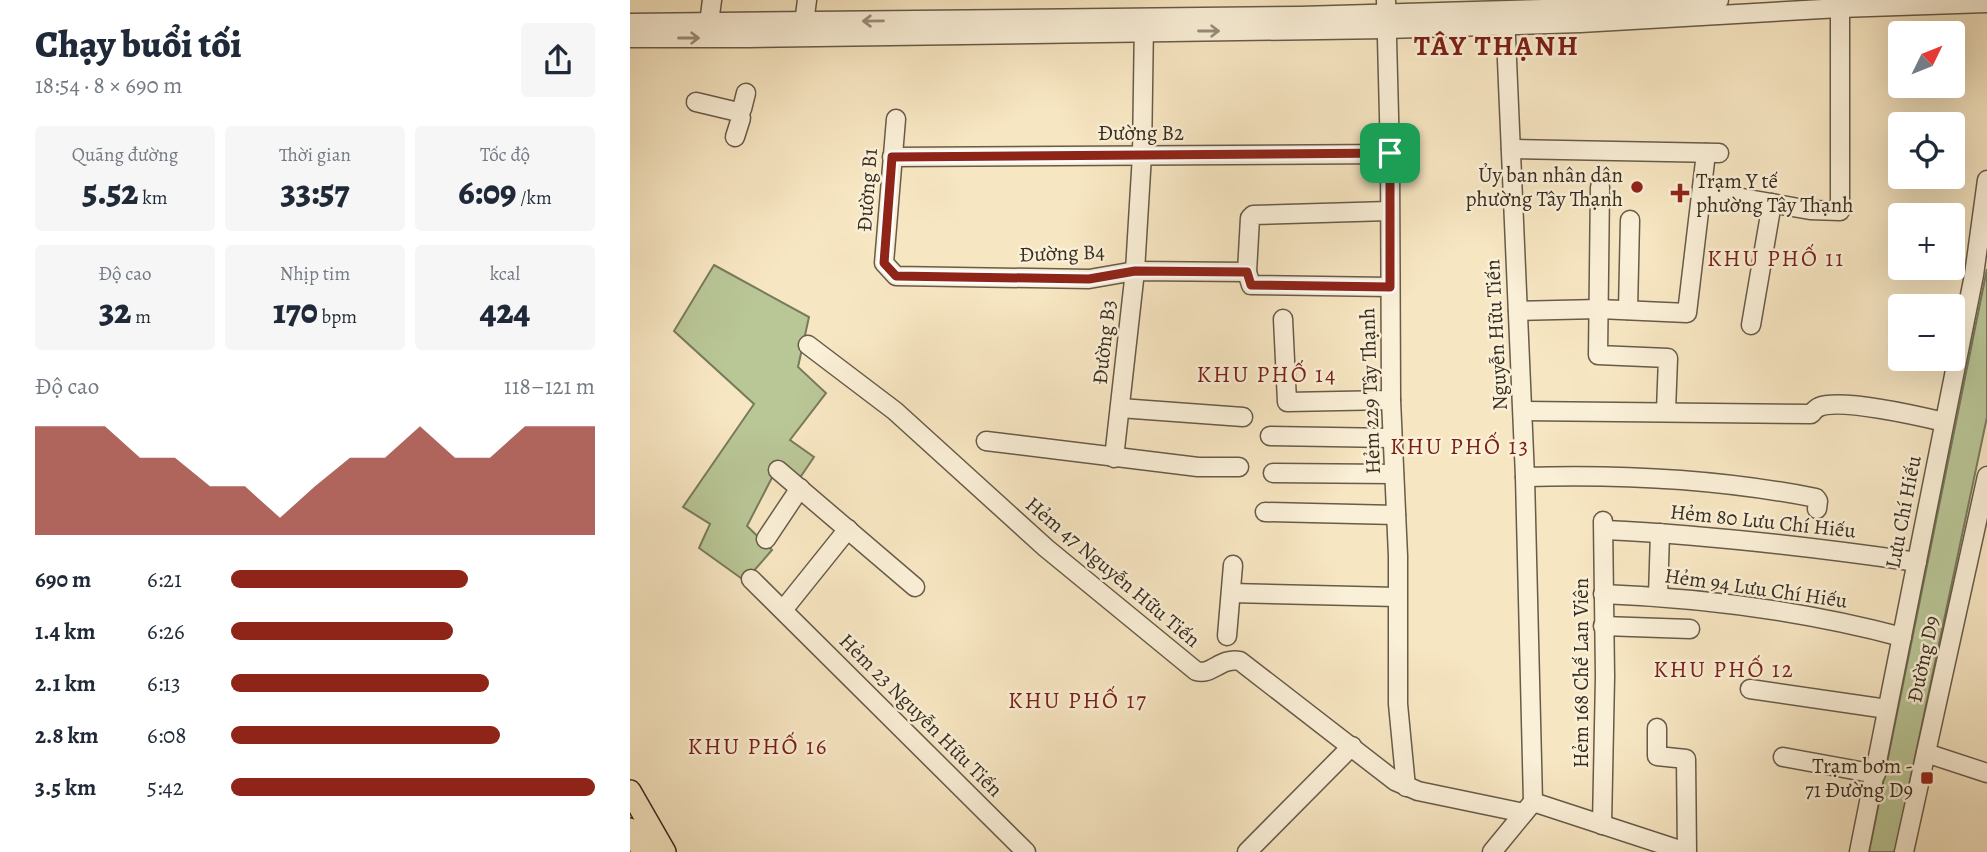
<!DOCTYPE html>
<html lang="vi">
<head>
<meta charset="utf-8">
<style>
  body { margin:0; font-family:Alegreya,serif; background:#f6f6f7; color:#1f2937; height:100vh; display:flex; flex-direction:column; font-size:26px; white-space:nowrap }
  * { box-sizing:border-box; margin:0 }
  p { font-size:23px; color:#747a83 }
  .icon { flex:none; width:38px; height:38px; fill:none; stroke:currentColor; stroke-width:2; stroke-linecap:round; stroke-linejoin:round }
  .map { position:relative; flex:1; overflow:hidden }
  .details { display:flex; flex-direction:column; background:#fff; width:630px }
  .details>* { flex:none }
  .needle { width:46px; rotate:47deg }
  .tools { position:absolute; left:1258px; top:21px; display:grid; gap:14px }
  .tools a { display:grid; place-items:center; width:77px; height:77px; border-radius:7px; background:#fff; box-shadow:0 7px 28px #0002; font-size:35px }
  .pin { position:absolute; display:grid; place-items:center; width:60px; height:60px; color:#fff; margin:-30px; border-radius:14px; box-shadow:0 4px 10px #0006 }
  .round { display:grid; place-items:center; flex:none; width:74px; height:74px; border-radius:7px; background:#f6f6f7 }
  .overview { display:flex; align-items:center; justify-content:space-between; height:119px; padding:0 35px }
  h1 { font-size:38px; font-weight:800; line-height:52px }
  .stats { display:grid; grid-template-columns:repeat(3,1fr); gap:10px; height:119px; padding:7px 35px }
  .stats div { display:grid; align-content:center; border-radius:7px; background:#f6f6f7; text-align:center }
  .stats b { font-size:35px; font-weight:800 }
  .stats small { font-size:19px; font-weight:400 }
  .stats p { font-size:19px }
  .chart { height:196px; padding:14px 35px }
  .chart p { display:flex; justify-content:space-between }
  .chart svg { width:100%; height:126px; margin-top:7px; fill:#8f2418; opacity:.7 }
  ul { padding:0 35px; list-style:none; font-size:23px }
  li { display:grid; grid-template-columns:112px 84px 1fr; align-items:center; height:52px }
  li i { height:18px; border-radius:9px; background:#8f2418 }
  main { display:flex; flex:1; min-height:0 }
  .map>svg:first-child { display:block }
  .green { fill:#b9c696; stroke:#787a5c; stroke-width:2 }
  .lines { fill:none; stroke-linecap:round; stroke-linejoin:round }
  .minor-casing { stroke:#675b49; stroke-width:21 }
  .major-casing { stroke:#372d21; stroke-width:24 }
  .minor { stroke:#faefd7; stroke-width:18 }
  .major { stroke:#f7e6c2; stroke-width:21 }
  .oneway { stroke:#988e7c }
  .route-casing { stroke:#fff; stroke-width:14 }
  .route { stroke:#8f2418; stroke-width:9 }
  .poi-dot { fill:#8f2418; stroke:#faefd7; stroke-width:2.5 }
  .labels { text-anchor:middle; stroke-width:5; stroke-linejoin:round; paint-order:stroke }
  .street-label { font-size:21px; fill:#372d21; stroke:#faefd7 }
  .poi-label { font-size:21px; fill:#372d21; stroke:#faefd7; text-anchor:end }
  .neighbourhood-label { font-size:23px; letter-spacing:2px; fill:#7a1f14; stroke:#faefd7 }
  .district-label { font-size:28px; font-weight:bold; letter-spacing:2px; fill:#7a1f14; stroke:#faefd7 }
</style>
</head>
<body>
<main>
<section class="details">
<div class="overview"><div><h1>Chạy buổi tối</h1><p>18:54 · 8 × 690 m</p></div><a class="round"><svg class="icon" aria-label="share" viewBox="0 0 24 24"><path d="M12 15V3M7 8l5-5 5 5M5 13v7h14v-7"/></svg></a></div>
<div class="stats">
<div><p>Quãng đường</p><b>5.52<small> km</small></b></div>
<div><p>Thời gian</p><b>33:57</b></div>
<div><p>Tốc độ</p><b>6:09<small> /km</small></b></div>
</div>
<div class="stats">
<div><p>Độ cao</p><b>32<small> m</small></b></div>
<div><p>Nhịp tim</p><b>170<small> bpm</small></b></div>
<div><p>kcal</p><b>424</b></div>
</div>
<div class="chart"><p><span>Độ cao</span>118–121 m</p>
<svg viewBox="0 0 160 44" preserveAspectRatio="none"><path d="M0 44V6L10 6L20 6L30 17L40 17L50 27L60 27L70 38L80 27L90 17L100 17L110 6L120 17L130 17L140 6L150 6L160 6V44z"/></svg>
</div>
<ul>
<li><b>690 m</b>6:21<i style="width:65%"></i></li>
<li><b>1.4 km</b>6:26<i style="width:61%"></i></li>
<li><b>2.1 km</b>6:13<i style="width:71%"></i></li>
<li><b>2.8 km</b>6:08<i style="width:74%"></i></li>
<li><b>3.5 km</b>5:42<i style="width:100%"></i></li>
</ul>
</section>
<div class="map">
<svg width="1357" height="852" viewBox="0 0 1357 852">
  <rect width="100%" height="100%" fill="#f7e6c2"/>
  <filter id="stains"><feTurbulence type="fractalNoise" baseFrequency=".00286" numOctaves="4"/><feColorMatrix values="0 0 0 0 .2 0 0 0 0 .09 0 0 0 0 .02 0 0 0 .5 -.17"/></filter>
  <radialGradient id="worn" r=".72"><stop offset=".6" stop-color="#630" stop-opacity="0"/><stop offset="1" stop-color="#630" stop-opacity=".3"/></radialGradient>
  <g class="green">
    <path d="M 84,265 L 179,317 L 168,367 L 196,393 L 160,440 L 184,457 L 167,482 L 148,466 L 117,526 L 142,550 L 115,581 L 69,548 L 80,524 L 53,507 L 124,404 L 44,331 Z"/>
    <path d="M 1357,269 L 1357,417 L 1265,852 L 1239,852 Z"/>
  </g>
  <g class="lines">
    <defs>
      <g id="minor">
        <path d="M 756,0 L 760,154 L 761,400 L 768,556 L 768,704 L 776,787"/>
        <path d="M 0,23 L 670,16 L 948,8 L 1089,0"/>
        <path d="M 79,23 L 82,0"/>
        <path d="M 173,31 L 177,0"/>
        <path d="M 0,38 L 119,38 L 757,29 L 950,23 L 1210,8 L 1357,3"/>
        <path d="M 66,102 L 108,112 L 112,109 L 116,93"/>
        <path d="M 266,119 L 254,263 L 266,276 L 459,279 L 505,271 L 617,272"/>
        <path d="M 105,137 L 111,118 L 108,112"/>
        <path d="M 881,149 L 1089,153"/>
        <path d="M 262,157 L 760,154"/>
        <path d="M 970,187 L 968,355 L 1038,358 L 1036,411"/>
        <path d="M 1072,191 L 1180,210 L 1210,211 L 1210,0"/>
        <path d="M 759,211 L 623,215 L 620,218 L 617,272 L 621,285 L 760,287"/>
        <path d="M 998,310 L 1000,220"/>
        <path d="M 888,311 L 969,309 L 1057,313 L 1076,153"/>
        <path d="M 653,319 L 657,402 L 761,400"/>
        <path d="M 1121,325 L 1142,203"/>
        <path d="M 178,345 L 265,411 L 416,548 L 566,671 C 582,676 590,657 610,661 L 765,781 L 788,791 L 894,813"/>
        <path d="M 490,408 L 613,417"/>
        <path d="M 893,411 L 1181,414 C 1183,412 1186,408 1189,407 C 1210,398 1289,416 1314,422"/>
        <path d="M 640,436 L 762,438"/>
        <path d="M 356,441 L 568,467 L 609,467"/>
        <path d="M 484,458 L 505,271 L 512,155 L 514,21"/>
        <path d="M 148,470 L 285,587"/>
        <path d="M 643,473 L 764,474"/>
        <path d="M 895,477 C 993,474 1090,479 1186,498 L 1188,501 L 1187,509"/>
        <path d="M 635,512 L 766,515"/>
        <path d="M 975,530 C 1079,535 1183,547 1287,562"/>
        <path d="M 136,539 L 170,488"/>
        <path d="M 121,579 L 396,852"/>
        <path d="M 601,593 L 767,597"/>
        <path d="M 973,594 C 1075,598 1174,611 1272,637"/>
        <path d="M 1028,596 L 1030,533"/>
        <path d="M 153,610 L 218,529"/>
        <path d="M 973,626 L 1060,629"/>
        <path d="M 597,636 L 603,565"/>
        <path d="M 1120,689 L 1257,709"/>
        <path d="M 1027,728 L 1027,756 L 1056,759 L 1057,852"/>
        <path d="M 1296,753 L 1357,773"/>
        <path d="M 1153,757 L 1246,774"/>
        <path d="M 903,802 L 1056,852"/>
        <path d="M 972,825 L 975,677 L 973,521"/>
        <path d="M 617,852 L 722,746"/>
        <path d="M 862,852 L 903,802 L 895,477 L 875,14"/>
        <path d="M 1229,852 L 1344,275 L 1357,180"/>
        <path d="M 1274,852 L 1357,476"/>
      </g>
      <g id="major">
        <path d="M 0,791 L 35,852"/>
        <path d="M 0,829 L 13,852"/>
      </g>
    </defs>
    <use href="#minor" class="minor-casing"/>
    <use href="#major" class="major-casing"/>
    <use href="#minor" class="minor"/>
    <use href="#major" class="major"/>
  </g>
  <defs><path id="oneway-shaft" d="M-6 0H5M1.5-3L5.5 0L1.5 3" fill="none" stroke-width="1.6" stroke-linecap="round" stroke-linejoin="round" transform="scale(1.75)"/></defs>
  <g class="oneway">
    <use href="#oneway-shaft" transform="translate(243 21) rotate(179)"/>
    <use href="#oneway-shaft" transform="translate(579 31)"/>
    <use href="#oneway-shaft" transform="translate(59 38)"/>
  </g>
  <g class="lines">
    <defs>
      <path id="route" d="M 760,153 L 760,287 L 621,285 L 617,272 L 505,271 L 459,279 L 266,276 L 254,263 L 262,157 Z"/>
    </defs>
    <use href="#route" class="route-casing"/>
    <use href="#route" class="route"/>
  </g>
  <g class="poi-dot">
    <circle cx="1007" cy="187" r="7"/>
    <path d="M1046.5 182.5h7v7h7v7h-7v7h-7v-7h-7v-7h7z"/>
    <rect x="1290" y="771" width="14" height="14" rx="3.5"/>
  </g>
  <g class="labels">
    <g class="street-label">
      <text x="511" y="140">Đường B2</text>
      <text transform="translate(237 190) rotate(-86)" y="7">Đường B1</text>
      <text transform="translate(432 253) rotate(-2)" y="7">Đường B4</text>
      <text transform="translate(866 335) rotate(-93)" y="7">Nguyễn Hữu Tiến</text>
      <text transform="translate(474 342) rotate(-84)" y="7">Đường B3</text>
      <text transform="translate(740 391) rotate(-92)" y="7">Hẻm 229 Tây Thạnh</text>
      <text transform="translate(1273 512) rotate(-79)" y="7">Lưu Chí Hiếu</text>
      <text transform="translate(1133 521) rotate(6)" y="7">Hẻm 80 Lưu Chí Hiếu</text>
      <text transform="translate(483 572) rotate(40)" y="7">Hẻm 47 Nguyễn Hữu Tiến</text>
      <text transform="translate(1126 588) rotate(8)" y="7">Hẻm 94 Lưu Chí Hiếu</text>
      <text transform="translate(1293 659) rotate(-78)" y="7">Đường D9</text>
      <text transform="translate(951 673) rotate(-90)" y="7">Hẻm 168 Chế Lan Viên</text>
      <text transform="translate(291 715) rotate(45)" y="7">Hẻm 23 Nguyễn Hữu Tiến</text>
    </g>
    <g class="poi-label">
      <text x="993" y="182">Ủy ban nhân dân<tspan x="993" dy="24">phường Tây Thạnh</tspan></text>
      <text x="1066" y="188" text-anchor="start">Trạm Y tế<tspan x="1066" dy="24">phường Tây Thạnh</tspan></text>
      <text x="1283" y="773">Trạm bơm -<tspan x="1283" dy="24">71 Đường D9</tspan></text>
    </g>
    <g class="neighbourhood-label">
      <text x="1146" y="266">KHU PHỐ 11</text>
      <text x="637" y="382">KHU PHỐ 14</text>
      <text x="830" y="454">KHU PHỐ 13</text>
      <text x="1094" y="677">KHU PHỐ 12</text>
      <text x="448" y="708">KHU PHỐ 17</text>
      <text x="128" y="754">KHU PHỐ 16</text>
    </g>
    <g class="district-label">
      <text x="867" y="55">TÂY THẠNH</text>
    </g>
  </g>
  <rect width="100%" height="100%" filter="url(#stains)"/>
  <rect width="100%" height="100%" fill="url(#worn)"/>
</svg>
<div class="tools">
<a><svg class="needle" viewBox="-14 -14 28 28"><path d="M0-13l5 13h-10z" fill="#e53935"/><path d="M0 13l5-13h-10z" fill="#747a83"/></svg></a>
<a><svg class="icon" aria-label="locate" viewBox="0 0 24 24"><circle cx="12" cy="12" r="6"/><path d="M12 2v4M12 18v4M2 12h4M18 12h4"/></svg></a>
<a>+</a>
<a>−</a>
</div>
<div class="pin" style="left:760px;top:153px;background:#1e9e55"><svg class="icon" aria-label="arrive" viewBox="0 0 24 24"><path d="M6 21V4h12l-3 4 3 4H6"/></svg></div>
</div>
</main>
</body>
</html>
